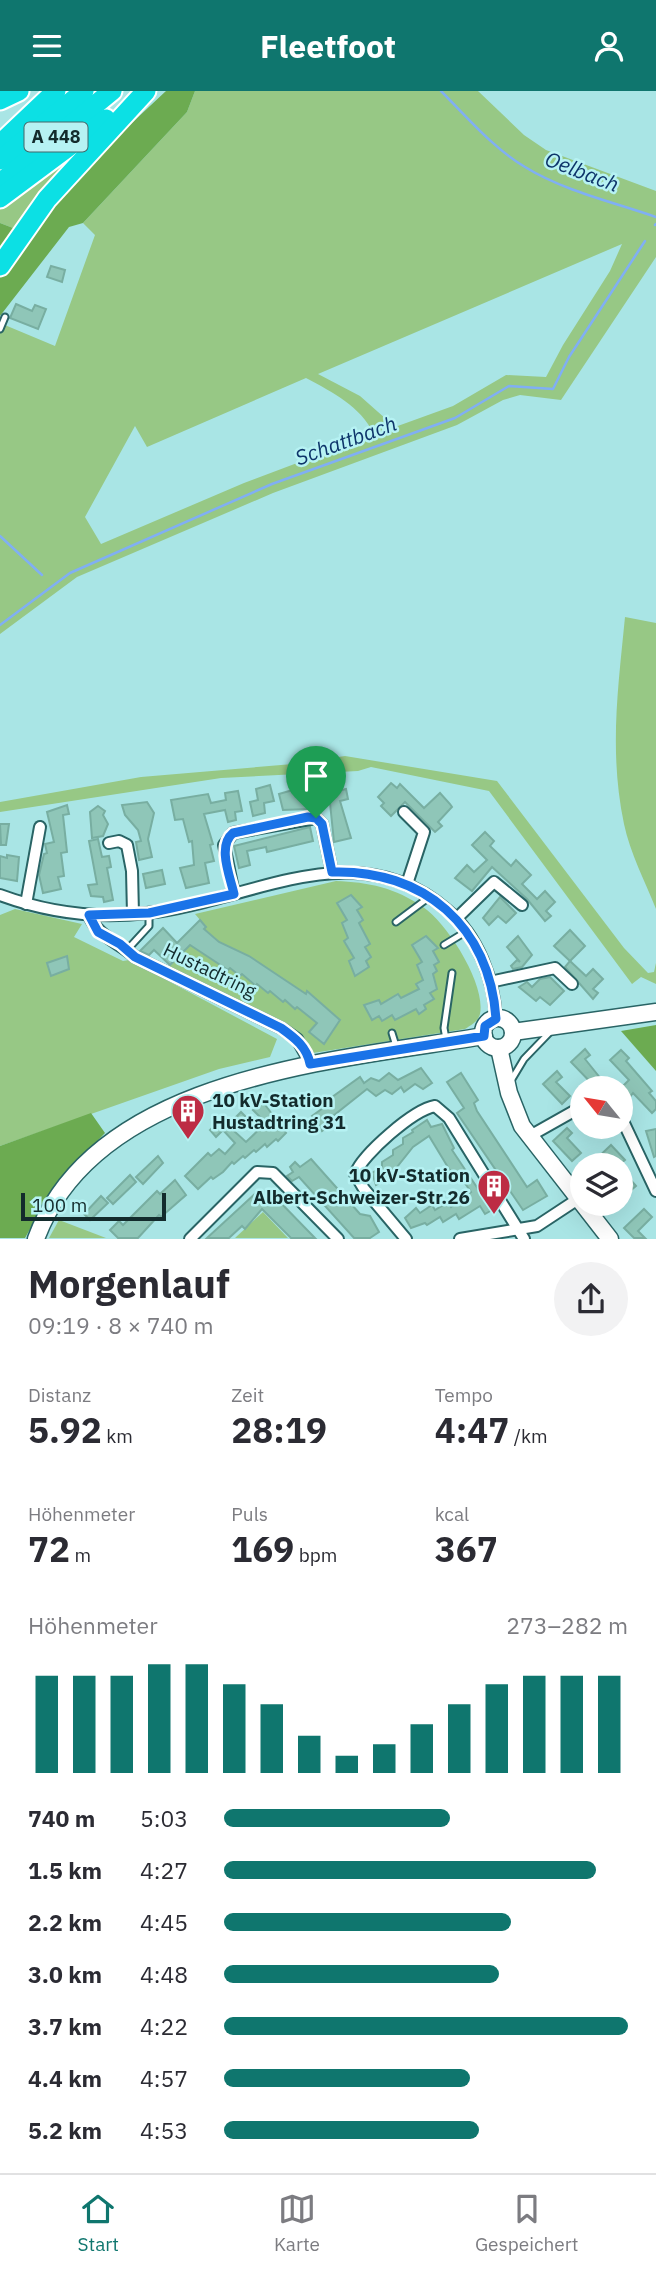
<!DOCTYPE html>
<html lang="de">
<head>
<meta charset="utf-8">
<style>
  body { margin:0; font-family:"IBM Plex Sans",sans-serif; background:#f2f2f3; color:#2b2b33; height:100vh; display:flex; flex-direction:column; font-size:26px; white-space:nowrap }
  * { box-sizing:border-box; margin:0 }
  p { font-size:23px; color:#7c7c81 }
  .icon { flex:none; width:38px; height:38px; fill:none; stroke:currentColor; stroke-width:2; stroke-linecap:round; stroke-linejoin:round }
  .map { position:relative; height:1148px; overflow:hidden }
  .side { display:flex; flex-direction:column; background:#fff; flex:1 }
  .side>* { flex:none }
  .needle { width:46px; rotate:300deg }
  .buttons { position:absolute; left:570px; top:985px; display:grid; gap:14px }
  .buttons a { display:grid; place-items:center; width:63px; height:63px; border-radius:50%; background:#fff; box-shadow:0 7px 28px #0002; font-size:35px }
  .scale { position:absolute; left:21px; bottom:18px; width:145px; box-sizing:border-box; padding-left:7px; border:4px solid #132b2c; border-top:0; font-size:19px; line-height:24px; white-space:nowrap; color:#132b2c; -webkit-text-stroke:5px #b6f2f3; paint-order:stroke }
  .pin { position:absolute; display:grid; place-items:center; width:60px; height:60px; color:#fff; margin:-72px -30px; border-radius:50% 50% 50% 0; rotate:-45deg; box-shadow:0 0 7px #0007 }
  .pin .icon { rotate:45deg }
  .round { display:grid; place-items:center; flex:none; width:74px; height:74px; border-radius:37px; background:#f2f2f3 }
  .overview { display:flex; align-items:center; justify-content:space-between; height:119px; padding:0 28px }
  h1 { font-size:38px; font-weight:700; line-height:52px }
  .figures { display:grid; grid-template-columns:repeat(3,1fr); gap:10px; height:119px; padding:7px 28px }
  .figures div { display:grid; align-content:center }
  .figures b { font-size:35px; font-weight:700 }
  .figures small { font-size:19px; font-weight:400 }
  .figures p { font-size:19px }
  .chart { height:196px; padding:14px 28px }
  .chart p { display:flex; justify-content:space-between }
  .chart svg { width:100%; height:126px; margin-top:7px; stroke:#0f766e; stroke-width:6 }
  ul { padding:0 28px; list-style:none; font-size:23px }
  li { display:grid; grid-template-columns:112px 84px 1fr; align-items:center; height:52px }
  li i { height:18px; border-radius:9px; background:#0f766e }
  header { display:flex; justify-content:space-between; align-items:center; height:91px; padding:0 28px; background:#0f766e; color:#fff; font-size:32px; font-weight:700 }
  .tabs { display:flex; justify-content:space-around; align-items:center; height:98px; border-top:2px solid #e1e1e2; background:#fff; font-size:19px; color:#7c7c81 }
  .tabs a { display:grid; justify-items:center; gap:4px }
  .tabs .current { color:#0f766e }
  .map>svg:first-child { display:block }
  .green { fill:#97c885; fill-rule:evenodd }
  .forest { fill:#6cab51 }
  .lines { fill:none; stroke-linecap:round; stroke-linejoin:round }
  .stream { stroke:#80aff4; stroke-width:2.5 }
  .building { fill:#8fc6b8; stroke:#78aea1; stroke-width:2 }
  .lane-casing { stroke:#296465; stroke-width:9 }
  .street-casing { stroke:#296465; stroke-width:14 }
  .secondary-casing { stroke:#296465; stroke-width:19 }
  .highway-casing { stroke:#fff; stroke-width:23 }
  .lane { stroke:#fff; stroke-width:5 }
  .street { stroke:#fff; stroke-width:10 }
  .secondary { stroke:#fff; stroke-width:16 }
  .highway { stroke:#0ce0e4; stroke-width:19 }
  .route-casing { stroke:#fff; stroke-width:14 }
  .route { stroke:#1a73e8; stroke-width:9 }
  .labels { text-anchor:middle; stroke-width:5; stroke-linejoin:round; paint-order:stroke }
  .shield { fill:#b6f2f3; stroke:#446768; stroke-width:2 }
  .shield-label { font-size:18px; font-weight:bold; fill:#132b2c }
  .street-label { font-size:19px; fill:#132b2c; stroke:#b6f2f3 }
  .poi-label { font-size:19px; font-weight:bold; fill:#132b2c; stroke:#b6f2f3; text-anchor:start }
  .water-label { font-size:21px; font-style:italic; fill:#0e356a; stroke:#b6f2f3 }
</style>
</head>
<body>
<header><svg class="icon" aria-label="menu" viewBox="0 0 24 24"><path d="M4 6h16M4 12h16M4 18h16"/></svg>Fleetfoot<svg class="icon" aria-label="person" viewBox="0 0 24 24"><circle cx="12" cy="8" r="4"/><path d="M4 21q1-7 8-7t8 7"/></svg></header>
<div class="map">
<svg width="656" height="1148" viewBox="0 0 656 1148">
  <rect width="100%" height="100%" fill="#a9e5e5"/>
  <g class="green">
    <path d="M 195,0 L 478,0 L 524,44 L 546,59 L 656,100 L 656,166 L 561,309 L 520,304 L 503,309 L 457,334 L 273,402 L 77,486 L 0,543 L 0,232 L 55,255 L 95,144 L 83,132 L 187,21 ZM 622,153 L 610,180 L 563,254 L 546,286 L 506,284 L 453,315 L 395,336 L 360,305 L 318,283 ZM 306,287 C 334,302 360,315 374,343 L 244,392 L 101,453 L 85,426 L 135,335 L 147,356 Z"/>
    <path d="M 67,67 L 69,71 L 13,137 L 0,132 L 0,114 Z"/>
    <path d="M 625,526 L 656,532 L 656,818 C 645,790 630,762 624,733 C 609,661 618,598 625,526 Z"/>
    <path d="M 345,665 L 497,690 L 624,857 L 648,882 L 654,881 L 656,872 L 656,893 L 641,886 L 632,893 L 489,700 L 371,676 L 358,680 L 221,687 L 0,721 L 0,711 L 141,686 L 293,673 Z"/>
    <path d="M 336,790 C 368,791 396,797 423,816 C 447,832 486,893 480,923 C 478,931 471,934 465,938 L 313,962 L 300,947 L 168,877 L 206,836 L 195,823 Z"/>
    <path d="M 15,818 L 82,833 L 74,846 L 123,870 L 129,869 L 277,948 L 270,966 L 219,978 L 0,1055 L 0,824 Z"/>
    <path d="M 263,1121 L 288,1147 L 235,1147 Z"/>
    <path d="M 59,1129 L 106,1147 L 49,1147 Z"/>
  </g>
  <g class="forest">
    <path d="M 166,0 L 195,0 L 187,21 L 83,132 L 69,136 L 0,225 L 0,132 L 13,137 L 27,147 L 73,87 Z"/>
    <path d="M 656,934 L 656,980 L 621,940 Z"/>
    <path d="M 91,1022 L 105,1042 L 55,1094 L 25,1147 L 0,1147 L 0,1055 Z"/>
  </g>
  <g class="lines">
    <g class="stream">
      <path d="M 441,0 C 467,26 493,57 525,76 C 564,100 613,111 656,126"/>
      <path d="M 655,134 L 656,133"/>
      <path d="M 0,445 L 42,484"/>
      <path d="M 0,534 L 70,482 L 272,393 L 455,327 L 509,295 L 553,298 L 569,266 L 645,150"/>
    </g>
  </g>
  <g class="building">
    <path d="M 51,175 L 65,179 L 62,191 L 47,186 Z"/>
    <path d="M 16,213 L 32,220 L 35,214 L 46,218 L 38,238 L 10,227 Z"/>
    <path d="M 391,692 L 397,697 L 400,693 L 424,717 L 440,702 L 450,713 L 452,716 L 438,731 L 442,735 L 435,741 L 405,711 L 391,725 L 381,715 L 384,712 L 378,706 Z"/>
    <path d="M 336,693 L 341,695 L 342,699 L 346,698 L 348,708 L 340,710 L 351,747 L 334,751 L 330,712 L 326,713 L 322,696 Z"/>
    <path d="M 270,694 L 274,710 L 264,712 L 265,722 L 253,725 L 250,711 L 258,709 L 256,698 Z"/>
    <path d="M 303,696 L 308,718 L 283,719 L 279,703 Z"/>
    <path d="M 238,700 L 242,720 L 235,721 L 236,729 L 228,731 L 225,719 L 204,723 L 213,753 L 210,754 L 214,770 L 205,772 L 209,792 L 186,797 L 180,777 L 194,774 L 192,750 L 189,751 L 183,728 L 175,729 L 171,709 L 208,703 L 211,712 L 226,709 L 225,702 Z"/>
    <path d="M 147,711 L 154,722 L 148,748 L 152,766 L 139,769 L 136,751 L 141,750 L 138,739 L 125,724 L 122,714 Z"/>
    <path d="M 67,714 L 69,723 L 63,724 L 67,761 L 61,762 L 64,785 L 58,786 L 61,798 L 43,802 L 39,784 L 44,763 L 47,762 L 45,753 L 54,751 L 47,721 Z"/>
    <path d="M 98,715 L 105,720 L 103,724 L 108,733 L 103,745 L 92,747 L 90,721 Z"/>
    <path d="M 0,733 L 9,733 L 6,754 L 1,754 Z"/>
    <path d="M 310,736 L 313,750 L 267,761 L 266,756 L 247,760 L 250,774 L 239,777 L 234,755 Z"/>
    <path d="M 485,741 L 494,750 L 490,755 L 511,775 L 516,769 L 531,784 L 522,793 L 537,808 L 545,800 L 555,811 L 546,820 L 551,825 L 545,830 L 527,808 L 492,776 L 472,800 L 455,787 L 467,774 L 474,781 L 487,769 L 472,754 Z"/>
    <path d="M 98,748 L 102,766 L 109,765 L 111,776 L 107,777 L 113,809 L 104,811 L 103,806 L 91,805 L 88,794 L 97,793 L 89,750 Z"/>
    <path d="M 7,764 L 19,766 L 17,790 L 0,787 L 0,765 L 7,767 Z"/>
    <path d="M 162,779 L 165,793 L 146,797 L 143,783 Z"/>
    <path d="M 351,804 L 362,816 L 357,819 L 363,829 L 359,832 L 370,853 L 365,856 L 371,866 L 366,870 L 369,876 L 355,885 L 349,870 L 354,867 L 344,850 L 348,847 L 342,832 L 347,829 L 337,812 Z"/>
    <path d="M 500,806 L 516,822 L 506,832 L 498,825 L 489,834 L 483,827 Z"/>
    <path d="M 200,829 L 206,836 L 204,838 L 219,851 L 249,865 L 306,903 L 307,900 L 340,929 L 324,953 L 309,941 L 317,932 L 297,916 L 295,918 L 285,909 L 283,911 L 270,900 L 268,902 L 257,893 L 256,895 L 242,883 L 240,885 L 230,877 L 228,879 L 190,854 L 170,874 L 154,859 L 149,864 L 140,860 L 163,837 L 177,852 Z"/>
    <path d="M 570,839 L 585,855 L 570,870 L 554,855 Z"/>
    <path d="M 426,845 L 438,857 L 433,860 L 439,871 L 434,874 L 437,880 L 433,883 L 437,898 L 430,902 L 434,908 L 424,914 L 426,918 L 419,923 L 416,918 L 395,929 L 392,924 L 382,930 L 379,925 L 372,929 L 364,914 L 379,909 L 381,913 L 398,903 L 401,907 L 419,898 L 416,893 L 423,889 L 417,874 L 422,871 L 412,854 Z"/>
    <path d="M 518,845 L 532,864 L 522,876 L 513,878 L 511,875 L 517,869 L 520,871 L 507,856 Z"/>
    <path d="M 67,865 L 69,878 L 51,885 L 47,872 Z"/>
    <path d="M 570,870 L 586,885 L 593,878 L 603,888 L 593,898 L 598,902 L 593,908 L 565,876 Z"/>
    <path d="M 550,886 L 564,900 L 550,914 L 540,906 L 536,910 L 519,896 L 527,891 L 532,896 L 540,888 Z"/>
    <path d="M 585,958 L 590,964 L 585,968 L 609,998 L 597,998 L 571,971 Z"/>
    <path d="M 621,959 L 629,967 L 626,970 L 652,1000 L 649,1002 L 656,1010 L 656,1018 L 652,1022 L 633,1002 L 626,1011 L 621,1005 L 621,997 L 629,989 L 610,969 Z"/>
    <path d="M 421,977 L 432,992 L 423,998 L 415,993 L 404,1001 L 401,996 L 392,1003 L 385,999 L 376,1005 L 367,998 L 328,1029 L 331,1033 L 322,1040 L 312,1025 L 323,1017 L 321,1014 L 360,986 L 364,992 L 371,987 L 379,990 L 389,982 L 398,989 Z"/>
    <path d="M 557,980 L 562,986 L 556,991 L 570,1005 L 562,1013 L 543,993 Z"/>
    <path d="M 461,982 L 478,1009 L 474,1012 L 477,1020 L 527,1096 L 537,1089 L 547,1105 L 523,1119 L 457,1022 L 464,1017 L 447,991 Z"/>
    <path d="M 263,1011 L 286,1042 L 278,1050 L 276,1048 L 267,1056 L 265,1053 L 256,1061 L 254,1059 L 245,1067 L 243,1065 L 234,1073 L 232,1071 L 223,1081 L 213,1088 L 211,1086 L 198,1098 L 185,1085 L 208,1062 L 211,1065 L 219,1058 L 225,1063 L 235,1052 L 223,1039 L 216,1046 L 210,1039 L 216,1033 L 219,1036 L 226,1030 L 229,1033 L 241,1021 L 247,1027 L 234,1040 L 246,1051 L 266,1032 L 253,1019 Z"/>
    <path d="M 427,1029 L 431,1036 L 442,1033 L 454,1057 L 452,1059 L 492,1119 L 485,1123 L 480,1115 L 459,1128 L 456,1123 L 443,1131 L 440,1126 L 427,1134 L 425,1132 L 411,1137 L 405,1127 L 416,1117 L 420,1122 L 432,1114 L 435,1119 L 448,1111 L 451,1116 L 471,1101 L 462,1088 L 460,1090 L 449,1078 L 429,1045 L 413,1056 L 389,1086 L 376,1094 L 372,1082 L 382,1076 L 382,1071 L 393,1064 L 393,1059 L 403,1053 L 403,1047 L 413,1041 L 412,1039 Z"/>
    <path d="M 567,1037 L 572,1042 L 567,1047 L 581,1062 L 572,1070 L 553,1050 Z"/>
    <path d="M 656,1038 L 656,1065 L 654,1066 L 646,1040 Z"/>
    <path d="M 611,1054 L 625,1069 L 619,1074 L 613,1068 L 607,1074 L 590,1074 Z"/>
    <path d="M 158,1065 L 163,1072 L 143,1093 L 136,1086 Z"/>
    <path d="M 311,1068 L 360,1123 L 370,1125 L 379,1141 L 370,1147 L 354,1147 L 299,1086 L 292,1090 L 287,1085 L 293,1081 L 290,1076 L 295,1071 L 300,1076 Z"/>
    <path d="M 130,1084 L 136,1091 L 113,1113 L 107,1107 Z"/>
    <path d="M 628,1086 L 636,1095 L 621,1108 L 621,1093 Z"/>
    <path d="M 175,1089 L 186,1104 L 161,1126 L 159,1124 L 138,1147 L 118,1147 L 110,1139 L 119,1130 L 123,1134 L 157,1100 L 160,1103 Z"/>
    <path d="M 258,1100 L 270,1113 L 276,1107 L 315,1147 L 291,1147 L 262,1118 L 245,1138 L 242,1135 L 229,1147 L 207,1147 Z"/>
    <path d="M 101,1105 L 108,1112 L 90,1129 L 84,1123 Z"/>
    <path d="M 644,1118 L 652,1126 L 638,1140 L 645,1147 L 634,1147 L 624,1137 Z"/>
  </g>
  <g class="lines">
    <defs>
      <g id="lane">
        <path d="M 0,238 L 5,226"/>
        <path d="M 396,831 L 428,807"/>
        <path d="M 444,854 L 467,840"/>
        <path d="M 127,859 L 149,835 L 149,822"/>
        <path d="M 392,942 L 396,955"/>
        <path d="M 446,948 L 444,937 L 452,882"/>
        <path d="M 509,993 L 524,968 L 550,941"/>
      </g>
      <g id="street">
        <path d="M 404,721 L 424,741 L 407,793"/>
        <path d="M 109,752 L 119,750 L 127,754 L 132,780 L 133,823"/>
        <path d="M 234,803 L 224,754 L 233,742 L 316,727 L 322,733 L 332,781"/>
        <path d="M 0,804 C 46,821 97,828 147,822 C 249,811 355,739 447,819 C 478,845 494,888 496,928"/>
        <path d="M 26,813 L 40,736"/>
        <path d="M 89,824 C 97,845 118,851 135,866 L 281,937 L 297,948 L 311,973"/>
        <path d="M 457,827 L 494,791 L 522,814"/>
        <path d="M 490,891 L 555,877 L 572,893"/>
        <path d="M 621,1026 L 656,1100"/>
        <path d="M 528,1046 L 583,1015"/>
        <path d="M 190,1148 L 257,1081 L 273,1082 L 338,1148"/>
        <path d="M 406,1148 L 364,1098 L 355,1083 C 363,1063 413,1019 435,1015 L 449,1027 L 524,1148"/>
        <path d="M 460,1148 L 537,1135 L 578,1108"/>
      </g>
      <g id="secondary">
        <circle cx="498" cy="942" r="15"/>
        <path d="M 513,941 L 656,921"/>
        <path d="M 499,957 L 509,1002 L 522,1035 L 610,1148"/>
        <path d="M 36,1148 C 95,985 340,969 484,945"/>
      </g>
      <g id="highway">
        <path d="M 0,9 L 19,0"/>
        <path d="M 0,53 L 56,0"/>
        <path d="M 0,69 L 84,0"/>
        <path d="M 0,92 L 112,0"/>
        <path d="M 0,107 L 106,28"/>
        <path d="M 0,175 L 47,108 L 146,0"/>
      </g>
    </defs>
    <use href="#lane" class="lane-casing"/>
    <use href="#street" class="street-casing"/>
    <use href="#secondary" class="secondary-casing"/>
    <use href="#highway" class="highway-casing"/>
    <use href="#lane" class="lane"/>
    <use href="#street" class="street"/>
    <use href="#secondary" class="secondary"/>
    <use href="#highway" class="highway"/>
  </g>
  <g class="lines">
    <defs>
      <path id="route" d="M 308,726 L 316,727 L 322,733 L 332,781 C 423,778 490,835 496,928 L 485,935 L 484,945 L 310,973 C 307,956 295,947 281,937 L 135,866 L 120,853 L 98,841 L 89,824 L 149,822 L 234,803 C 230,785 217,755 233,742 Z"/>
    </defs>
    <use href="#route" class="route-casing"/>
    <use href="#route" class="route"/>
  </g>
  <defs>
    <symbol id="building-pin" viewBox="-11 -11 22 30"><path d="M0 17L-7.5 6A9.5 9.5 0 1 1 7.5 6Z" fill="#bd2c44" stroke="#b6f2f3"/><path d="M-4-6H4V6H1V3H-1V6H-4ZM-2.5-4.3h1.7v1.8h-1.7ZM.8-4.3h1.7v1.8H.8ZM-2.5-1h1.7V.8h-1.7ZM.8-1h1.7V.8H.8Z" fill="#fff"/></symbol>
  </defs>
  <g fill-rule="evenodd">
    <use href="#building-pin" x="169" y="1001" width="38" height="52"/>
    <use href="#building-pin" x="475" y="1076" width="38" height="52"/>
  </g>
  <g class="labels">
    <rect class="shield" x="24.5" y="31.5" width="63" height="29" rx="5"/>
    <g class="shield-label">
      <text x="56" y="52">A 448</text>
    </g>
    <g class="street-label">
      <text transform="translate(210 879) rotate(26)" y="7">Hustadtring</text>
    </g>
    <g class="poi-label">
      <text x="212" y="1016">10 kV-Station<tspan x="212" dy="22">Hustadtring 31</tspan></text>
      <text x="470" y="1091" text-anchor="end">10 kV-Station<tspan x="470" dy="22">Albert-Schweizer-Str.26</tspan></text>
    </g>
    <g class="water-label">
      <text transform="translate(582 81) rotate(21)" y="7">Oelbach</text>
      <text transform="translate(346 350) rotate(-20)" y="7">Schattbach</text>
    </g>
  </g>
</svg>
<div class="buttons">
<a><svg class="needle" viewBox="-14 -14 28 28"><path d="M0-13l5 13h-10z" fill="#e53935"/><path d="M0 13l5-13h-10z" fill="#7c7c81"/></svg></a>
<a><svg class="icon" aria-label="layers" viewBox="0 0 24 24"><path d="M12 4l9 5-9 5-9-5zM3 14l9 5 9-5"/></svg></a>
</div>
<div class="scale">100 m</div>
<div class="pin" style="left:316px;top:727px;background:#1e9e55"><svg class="icon" aria-label="arrive" viewBox="0 0 24 24"><path d="M6 21V4h12l-3 4 3 4H6"/></svg></div>
</div>
<section class="side">
<div class="overview"><div><h1>Morgenlauf</h1><p>09:19 · 8 × 740 m</p></div><a class="round"><svg class="icon" aria-label="share" viewBox="0 0 24 24"><path d="M12 15V3M7 8l5-5 5 5M5 13v7h14v-7"/></svg></a></div>
<div class="figures">
<div><p>Distanz</p><b>5.92<small> km</small></b></div>
<div><p>Zeit</p><b>28:19</b></div>
<div><p>Tempo</p><b>4:47<small> /km</small></b></div>
</div>
<div class="figures">
<div><p>Höhenmeter</p><b>72<small> m</small></b></div>
<div><p>Puls</p><b>169<small> bpm</small></b></div>
<div><p>kcal</p><b>367</b></div>
</div>
<div class="chart"><p><span>Höhenmeter</span>273–282 m</p>
<svg viewBox="0 0 160 44" preserveAspectRatio="none"><path d="M5 44V10M15 44V10M25 44V10M35 44V6M45 44V6M55 44V13M65 44V20M75 44V31M85 44V38M95 44V34M105 44V27M115 44V20M125 44V13M135 44V10M145 44V10M155 44V10"/></svg>
</div>
<ul>
<li><b>740 m</b>5:03<i style="width:56%"></i></li>
<li><b>1.5 km</b>4:27<i style="width:92%"></i></li>
<li><b>2.2 km</b>4:45<i style="width:71%"></i></li>
<li><b>3.0 km</b>4:48<i style="width:68%"></i></li>
<li><b>3.7 km</b>4:22<i style="width:100%"></i></li>
<li><b>4.4 km</b>4:57<i style="width:61%"></i></li>
<li><b>5.2 km</b>4:53<i style="width:63%"></i></li>
</ul>
</section>
<nav class="tabs">
<a class="current"><svg class="icon" aria-label="home" viewBox="0 0 24 24"><path d="M3 11l9-7 9 7M6 9v11h12V9"/></svg>Start</a>
<a><svg class="icon" aria-label="map" viewBox="0 0 24 24"><path d="M3 6l6-2 6 2 6-2v14l-6 2-6-2-6 2zM9 4v14M15 6v14"/></svg>Karte</a>
<a><svg class="icon" aria-label="saved" viewBox="0 0 24 24"><path d="M7 4h10v16l-5-4-5 4z"/></svg>Gespeichert</a>
</nav>
</body>
</html>
